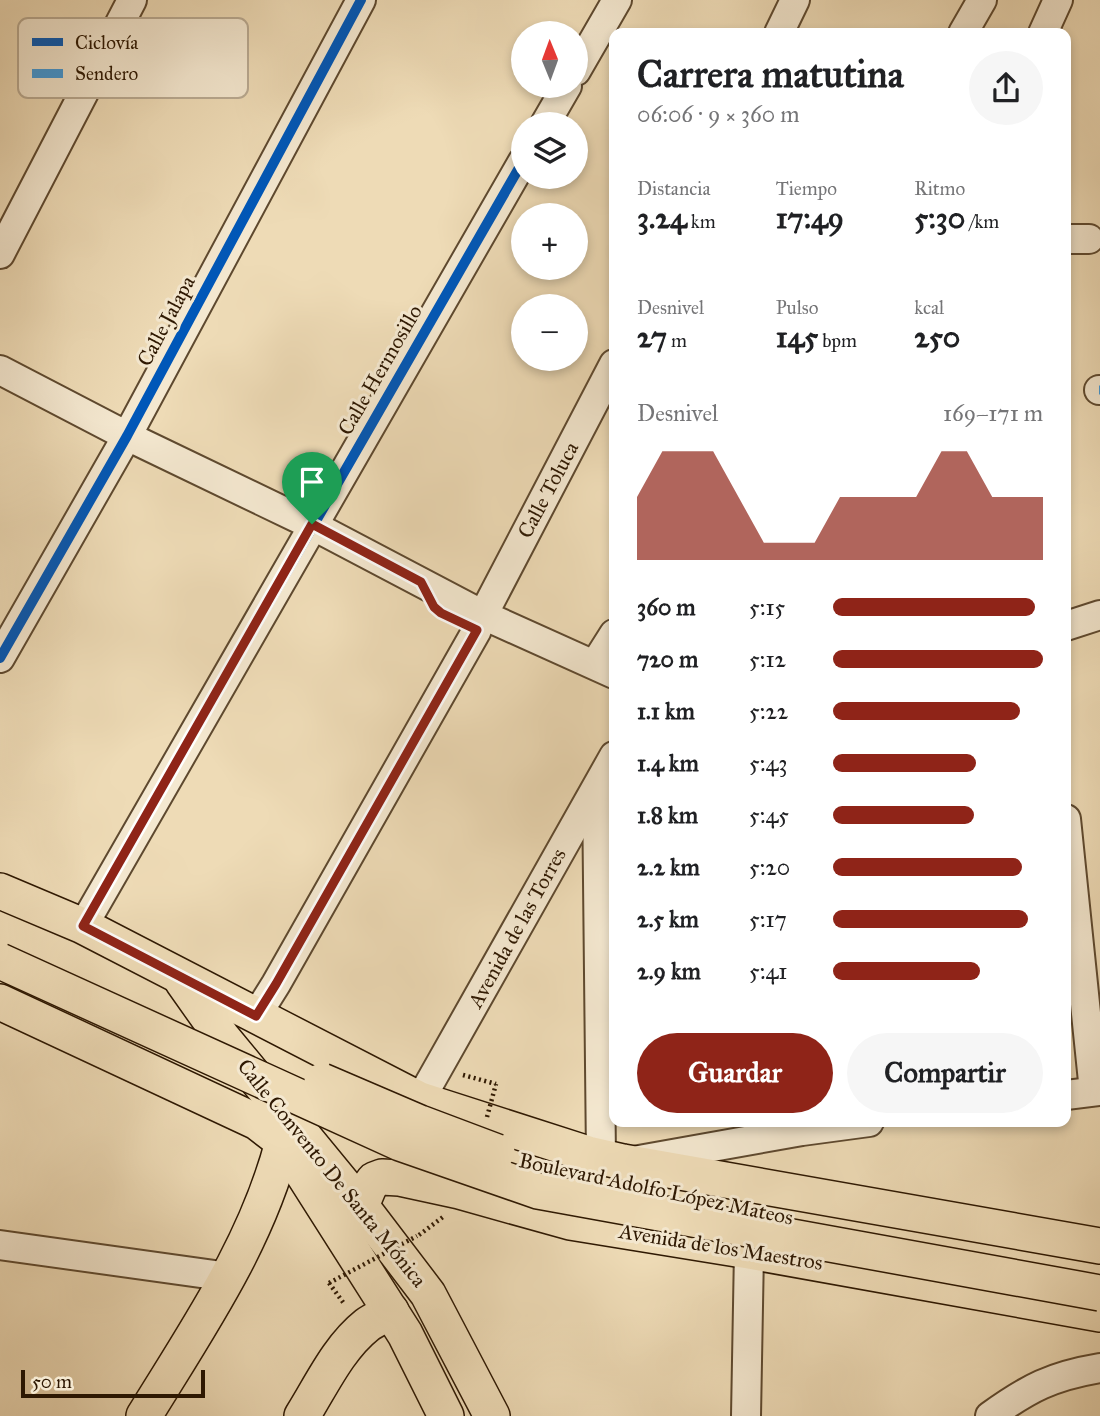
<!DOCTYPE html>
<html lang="es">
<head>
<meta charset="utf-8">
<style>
  body { margin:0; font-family:"IM FELL Great Primer",serif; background:#f6f6f6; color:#202124; height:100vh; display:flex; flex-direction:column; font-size:26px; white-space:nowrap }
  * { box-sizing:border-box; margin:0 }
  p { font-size:23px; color:#757577 }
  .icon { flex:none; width:38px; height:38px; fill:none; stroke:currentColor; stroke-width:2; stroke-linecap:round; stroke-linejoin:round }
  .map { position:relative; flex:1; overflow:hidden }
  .drawer { position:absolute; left:609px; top:28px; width:462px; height:1099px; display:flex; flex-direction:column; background:#fff; border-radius:14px; box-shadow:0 4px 10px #0003 }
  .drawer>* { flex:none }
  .needle { width:46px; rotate:359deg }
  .buttons { position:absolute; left:511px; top:21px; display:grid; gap:14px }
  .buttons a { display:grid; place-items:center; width:77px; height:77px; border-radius:50%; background:#fff; box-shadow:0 4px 10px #0003; font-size:35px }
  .scale { position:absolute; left:21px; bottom:18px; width:184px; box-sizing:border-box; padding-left:7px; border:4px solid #2e1802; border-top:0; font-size:19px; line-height:24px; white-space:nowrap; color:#2e1802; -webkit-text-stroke:5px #f4e8d0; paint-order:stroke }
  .pin { position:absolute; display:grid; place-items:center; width:60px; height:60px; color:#fff; margin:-72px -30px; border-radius:50% 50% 50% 0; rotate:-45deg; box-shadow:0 0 7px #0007 }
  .pin .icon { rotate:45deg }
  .round { display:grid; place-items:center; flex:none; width:74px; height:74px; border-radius:37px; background:#f6f6f6 }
  .overview { display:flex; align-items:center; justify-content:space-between; height:119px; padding:0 28px }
  h1 { font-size:38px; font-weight:800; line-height:52px }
  .figures { display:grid; grid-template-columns:repeat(3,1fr); gap:10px; height:119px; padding:7px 28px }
  .figures div { display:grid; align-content:center }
  .figures b { font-size:30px; font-weight:800 }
  .figures small { font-size:19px; font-weight:400 }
  .figures p { font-size:19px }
  .chart { height:196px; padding:14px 28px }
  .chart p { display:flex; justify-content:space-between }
  .chart svg { width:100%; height:126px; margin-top:7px; fill:#8f2418; opacity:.7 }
  .button { display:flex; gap:14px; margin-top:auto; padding:14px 28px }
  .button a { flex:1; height:80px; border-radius:42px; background:#8f2418; color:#fff; font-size:28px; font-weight:800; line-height:80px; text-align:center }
  .button a+a { background:#f6f6f6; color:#202124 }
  ul { padding:0 28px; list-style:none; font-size:23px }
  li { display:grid; grid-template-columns:112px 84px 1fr; align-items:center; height:52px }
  li i { height:18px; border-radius:9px; background:#8f2418 }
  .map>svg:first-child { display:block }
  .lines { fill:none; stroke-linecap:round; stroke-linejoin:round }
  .minor-casing { stroke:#5e492f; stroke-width:32 }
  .major-casing { stroke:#2e1802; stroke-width:38 }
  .path { stroke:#2e1802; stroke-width:4.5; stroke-dasharray:2 3.5; stroke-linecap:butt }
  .minor { stroke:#f4e8d0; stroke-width:28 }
  .major { stroke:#eedbb6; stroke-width:35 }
  .major-bridge-casing { stroke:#2e1802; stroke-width:38; stroke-linecap:butt }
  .path-bridge { stroke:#2e1802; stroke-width:4.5; stroke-dasharray:2 3.5; stroke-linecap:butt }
  .major-bridge { stroke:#eedbb6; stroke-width:35 }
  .quiet { stroke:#3d9add; stroke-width:9; stroke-dasharray:18 9; stroke-linecap:butt }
  .cycleway-casing { stroke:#f4e8d0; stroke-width:15 }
  .cycleway { stroke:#0057b8; stroke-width:10 }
  .route-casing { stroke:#fff; stroke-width:14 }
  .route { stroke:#8f2418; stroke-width:9 }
  .labels { text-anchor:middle; stroke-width:6; stroke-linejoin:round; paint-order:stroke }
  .street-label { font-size:21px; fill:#2e1802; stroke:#f4e8d0 }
  .key { fill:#f4e8d0; stroke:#b9aa92; stroke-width:2 }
  .key-label { font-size:19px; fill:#2e1802 }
</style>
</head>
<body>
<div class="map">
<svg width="1100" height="1416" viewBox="0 0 1100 1416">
  <rect width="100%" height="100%" fill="#eedbb6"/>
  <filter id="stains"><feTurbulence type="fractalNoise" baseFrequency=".00286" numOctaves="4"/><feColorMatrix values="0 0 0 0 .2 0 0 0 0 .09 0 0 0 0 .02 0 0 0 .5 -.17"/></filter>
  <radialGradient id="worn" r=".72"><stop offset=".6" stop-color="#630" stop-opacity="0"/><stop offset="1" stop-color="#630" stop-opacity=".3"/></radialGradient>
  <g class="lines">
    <defs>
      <g id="minor">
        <path d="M 779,33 L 795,0"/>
        <path d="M 963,33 L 982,0"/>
        <path d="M 1043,33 L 1058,0"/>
        <path d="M 576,71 L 617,0"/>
        <path d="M 545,124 L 567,86"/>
        <path d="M 1066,239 L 1089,239"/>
        <path d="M 0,254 L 132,0"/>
        <path d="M 0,370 L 127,436 L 312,525 L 483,615 L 614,674"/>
        <path d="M 1099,390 L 1100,390"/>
        <path d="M 483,615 L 614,364"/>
        <path d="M 1066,626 L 1100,615"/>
        <path d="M 0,658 L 127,436 L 361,0"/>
        <path d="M 595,664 L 614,634"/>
        <path d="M 597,788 L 601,1157"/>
        <path d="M 1066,819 L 1094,1091"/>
        <path d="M 83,926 L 523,161"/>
        <path d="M 256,1016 L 276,984 L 477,630"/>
        <path d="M 1066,1095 L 1100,1091"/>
        <path d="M 420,1100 L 614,756"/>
        <path d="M 639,1160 L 802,1131 L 869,1122"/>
        <path d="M 0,1245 L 229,1277"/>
        <path d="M 746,1416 L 749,1251"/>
        <path d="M 990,1416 C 1029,1388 1052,1376 1100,1368"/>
      </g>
      <g id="major">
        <path d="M 0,891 L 83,926 L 420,1100 L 588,1154 L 623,1162 L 1100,1246"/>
        <path d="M 183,982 L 222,1037 L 361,1206 L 428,1294 L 492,1416"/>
        <path d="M 0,1002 L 257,1122 L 283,1142 L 405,1334 L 446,1416"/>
        <path d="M 361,1206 L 369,1187 L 374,1180 L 382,1177 L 399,1178 L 459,1191 L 570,1222 L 749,1251 L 1100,1314"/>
        <path d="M 144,1416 C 198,1328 257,1243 283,1142"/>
        <path d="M 302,1416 C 321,1386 338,1348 367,1325 C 374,1320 383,1316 391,1311"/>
      </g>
    </defs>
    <use href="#minor" class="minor-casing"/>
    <use href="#major" class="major-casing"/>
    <g class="path">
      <path d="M 463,1075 L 496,1084"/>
      <path d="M 419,1235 L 443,1217"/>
      <path d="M 329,1283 L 345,1305"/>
    </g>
    <use href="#minor" class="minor"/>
    <use href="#major" class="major"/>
    <defs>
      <g id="major-bridge">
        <path d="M 0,961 L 400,1143 L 538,1191 L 1100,1293"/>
        <path d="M 322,1081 L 420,1123 L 497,1152"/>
      </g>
    </defs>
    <use href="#major-bridge" class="major-bridge-casing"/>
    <g class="path-bridge">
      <path d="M 487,1117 L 496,1084"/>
      <path d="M 329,1283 L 417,1236"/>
    </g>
    <use href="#major-bridge" class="major-bridge"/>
    <path class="quiet" d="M 1099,390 L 1100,390"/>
    <defs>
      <g id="cycleway">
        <path d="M 0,658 L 127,436 L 361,0"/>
        <path d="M 83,926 L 523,161"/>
        <path d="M 256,1016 L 276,984 L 477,630"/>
      </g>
    </defs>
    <use href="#cycleway" class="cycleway-casing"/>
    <use href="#cycleway" class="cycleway"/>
  </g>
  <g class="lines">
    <defs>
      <path id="route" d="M 312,524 L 421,582 L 434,607 L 441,613 L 477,630 L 276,984 L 256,1016 L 83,926 Z"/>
    </defs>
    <use href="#route" class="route-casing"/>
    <use href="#route" class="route"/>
  </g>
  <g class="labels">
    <g class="street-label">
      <text transform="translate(166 321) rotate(-62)" y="7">Calle Jalapa</text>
      <text transform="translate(380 370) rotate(-60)" y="7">Calle Hermosillo</text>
      <text transform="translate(548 490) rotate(-62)" y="7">Calle Toluca</text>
      <text transform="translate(517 928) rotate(-61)" y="7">Avenida de las Torres</text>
      <text transform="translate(332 1173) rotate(51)" y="7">Calle Convento De Santa Mónica</text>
      <text transform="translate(656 1189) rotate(12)" y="7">Boulevard Adolfo López Mateos</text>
      <text transform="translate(721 1247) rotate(9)" y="7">Avenida de los Maestros</text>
    </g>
  </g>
  <rect x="18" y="18" width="230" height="80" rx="10" class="key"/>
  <rect x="32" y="38" width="31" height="8" fill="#0057b8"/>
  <rect x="32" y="69" width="31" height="9" fill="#3d9add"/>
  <g class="key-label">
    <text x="75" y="49">Ciclovía</text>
    <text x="75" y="80">Sendero</text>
  </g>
  <rect width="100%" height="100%" filter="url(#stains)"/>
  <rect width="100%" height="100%" fill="url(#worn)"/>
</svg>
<div class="buttons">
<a><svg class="needle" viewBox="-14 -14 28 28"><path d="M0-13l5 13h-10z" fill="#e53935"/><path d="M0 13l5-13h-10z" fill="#757577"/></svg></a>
<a><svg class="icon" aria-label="layers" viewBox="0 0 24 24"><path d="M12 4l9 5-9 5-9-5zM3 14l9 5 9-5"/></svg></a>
<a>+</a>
<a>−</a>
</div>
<div class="scale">50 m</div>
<div class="pin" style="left:312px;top:524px;background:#1e9e55"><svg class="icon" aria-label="arrive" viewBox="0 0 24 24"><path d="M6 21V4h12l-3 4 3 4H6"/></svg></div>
<section class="drawer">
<div class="overview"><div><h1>Carrera matutina</h1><p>06:06 · 9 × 360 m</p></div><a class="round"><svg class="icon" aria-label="share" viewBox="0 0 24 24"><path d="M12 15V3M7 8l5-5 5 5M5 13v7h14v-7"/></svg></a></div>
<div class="figures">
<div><p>Distancia</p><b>3.24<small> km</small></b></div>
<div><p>Tiempo</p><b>17:49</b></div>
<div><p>Ritmo</p><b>5:30<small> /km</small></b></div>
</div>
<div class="figures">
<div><p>Desnivel</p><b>27<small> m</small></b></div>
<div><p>Pulso</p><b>145<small> bpm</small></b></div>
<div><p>kcal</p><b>250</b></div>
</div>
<div class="chart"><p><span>Desnivel</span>169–171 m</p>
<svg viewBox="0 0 160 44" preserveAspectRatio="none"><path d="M0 44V22L10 6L20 6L30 6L40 22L50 38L60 38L70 38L80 22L90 22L100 22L110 22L120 6L130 6L140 22L150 22L160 22V44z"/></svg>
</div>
<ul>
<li><b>360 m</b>5:15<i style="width:96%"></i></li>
<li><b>720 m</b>5:12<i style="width:100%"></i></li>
<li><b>1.1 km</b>5:22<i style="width:89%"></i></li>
<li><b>1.4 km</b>5:43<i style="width:68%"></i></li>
<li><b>1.8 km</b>5:45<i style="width:67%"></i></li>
<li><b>2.2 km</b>5:20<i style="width:90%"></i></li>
<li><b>2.5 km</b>5:17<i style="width:93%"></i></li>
<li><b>2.9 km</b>5:41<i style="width:70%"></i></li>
</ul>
<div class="button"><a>Guardar</a><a>Compartir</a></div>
</section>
</div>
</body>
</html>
